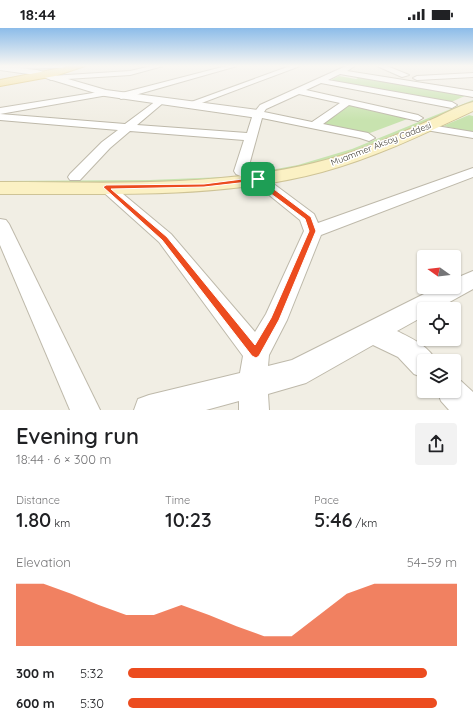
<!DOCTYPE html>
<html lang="en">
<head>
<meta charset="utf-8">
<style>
  body { margin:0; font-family:Quicksand,sans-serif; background:#f2f2f2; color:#202124; height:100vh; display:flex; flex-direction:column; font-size:15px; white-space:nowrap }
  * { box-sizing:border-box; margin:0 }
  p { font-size:13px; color:#757577 }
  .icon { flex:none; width:22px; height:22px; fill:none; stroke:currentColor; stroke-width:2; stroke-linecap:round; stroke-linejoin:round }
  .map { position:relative; height:382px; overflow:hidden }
  .drawer { display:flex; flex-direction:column; background:#fff; flex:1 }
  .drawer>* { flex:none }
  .needle { width:26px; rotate:284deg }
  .controls { position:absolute; left:417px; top:222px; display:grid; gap:8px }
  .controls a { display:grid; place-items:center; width:44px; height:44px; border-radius:4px; background:#fff; box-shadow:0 1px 3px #0004; font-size:20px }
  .pin { position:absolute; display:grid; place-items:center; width:34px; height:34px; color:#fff; margin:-17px; border-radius:8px; box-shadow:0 2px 6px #0006 }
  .round { display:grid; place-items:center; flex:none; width:42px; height:42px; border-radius:4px; background:#f2f2f2 }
  .summary { display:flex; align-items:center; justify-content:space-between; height:68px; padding:0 16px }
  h1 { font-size:22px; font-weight:600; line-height:30px }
  .figures { display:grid; grid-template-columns:repeat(3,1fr); gap:6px; height:68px; padding:4px 16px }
  .figures div { display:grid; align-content:center }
  .figures b { font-size:20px; font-weight:600 }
  .figures small { font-size:11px; font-weight:400 }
  .figures p { font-size:11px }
  .chart { height:112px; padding:8px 16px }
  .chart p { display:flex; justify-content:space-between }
  .chart svg { width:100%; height:72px; margin-top:4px; fill:#ec4c1f; opacity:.7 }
  ul { padding:0 16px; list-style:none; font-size:13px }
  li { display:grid; grid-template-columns:64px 48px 1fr; align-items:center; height:30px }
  li i { height:10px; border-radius:5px; background:#ec4c1f }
  .status { display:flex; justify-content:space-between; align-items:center; height:28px; padding:0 20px; background:#fff; direction:ltr }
  .status svg { height:11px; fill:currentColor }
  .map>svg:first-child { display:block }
  .green { fill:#c8e3af }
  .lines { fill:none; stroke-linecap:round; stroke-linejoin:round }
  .minor-casing { stroke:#beb9aa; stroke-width:2 }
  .tertiary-casing { stroke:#beb9aa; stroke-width:2 }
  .secondary-casing { stroke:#cec396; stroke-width:2 }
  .primary-casing { stroke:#dbc067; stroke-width:2 }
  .minor { fill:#fff; fill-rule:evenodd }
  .tertiary { fill:#fff; fill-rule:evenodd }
  .secondary { fill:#fbf1c4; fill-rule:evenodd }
  .primary { fill:#f7e296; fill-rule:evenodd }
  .route { fill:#ec4c1f; stroke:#fff; fill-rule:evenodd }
  .labels { text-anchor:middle; stroke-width:3; stroke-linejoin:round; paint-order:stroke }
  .far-street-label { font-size:9px; fill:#423e34; stroke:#fff }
</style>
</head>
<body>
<div class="status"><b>18:44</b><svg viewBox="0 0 49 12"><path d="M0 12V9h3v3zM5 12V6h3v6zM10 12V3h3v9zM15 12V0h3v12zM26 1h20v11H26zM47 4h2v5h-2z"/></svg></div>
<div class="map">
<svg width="473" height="382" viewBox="0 0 473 382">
  <rect width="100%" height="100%" fill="#f1eee4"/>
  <g class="green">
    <path d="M 339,48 L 356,51 L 362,48 L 467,67 L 449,75 L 329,53 Z"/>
    <path d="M 473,72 L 473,75 L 456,83 L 337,129 L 309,137 L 262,146 L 260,144 L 298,137 L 352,121 Z"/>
    <path d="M 348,77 L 354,77 L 410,90 L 370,105 L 321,96 Z"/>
    <path d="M 469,87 L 473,88 L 473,104 L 443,98 Z"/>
    <path d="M 224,149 L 226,151 L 188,154 L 0,156 L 0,153 L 150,152 Z"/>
  </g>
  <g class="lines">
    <defs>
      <g id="minor">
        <path d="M 0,38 L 66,38 L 63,40 L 1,41 Z"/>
        <path d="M 151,38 L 163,38 L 130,47 L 51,52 L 47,50 L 51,48 L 130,43 Z"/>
        <path d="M 226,38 L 237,38 L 121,71 L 117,68 L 118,66 Z"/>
        <path d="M 290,38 L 300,38 L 191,79 L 185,79 L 183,77 Z"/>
        <path d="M 346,38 L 355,38 L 347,43 L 473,63 L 473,69 L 340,46 L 328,52 L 452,74 L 457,77 L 452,80 L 321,55 L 306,62 L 418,87 L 423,90 L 418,93 L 349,77 L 323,96 L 368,105 L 375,110 L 369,113 L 360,110 L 262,90 L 248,141 L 263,148 L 314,186 L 318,195 L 473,140 L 473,149 L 321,207 L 287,292 L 269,327 L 268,338 L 292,332 L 438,259 L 454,259 L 454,251 L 473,243 L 473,261 L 437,281 L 424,281 L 424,288 L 397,303 C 411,310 429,318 436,333 L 424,333 L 424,350 L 414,346 L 398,329 L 373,317 L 306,355 L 268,366 L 269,382 L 239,382 L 239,373 L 206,382 L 134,382 L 138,371 L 149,367 L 240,345 L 243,328 L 159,214 L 101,162 L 99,159 L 101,156 L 111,156 L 171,206 L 255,304 L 266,286 L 304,203 L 300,192 L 253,154 L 236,146 L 234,143 L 244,112 L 130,103 L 110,120 L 80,152 L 70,152 L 68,149 L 70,146 L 102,114 L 118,102 L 0,92 L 0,86 L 125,96 L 160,70 L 164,73 L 163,75 L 137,97 L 247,105 L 253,86 L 260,77 ZM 299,66 L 340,75 L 312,94 L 264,84 L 266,81 Z"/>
        <path d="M 377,38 L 387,38 L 409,47 L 402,49 Z"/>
        <path d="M 473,45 L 473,49 L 417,52 L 413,50 L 417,48 Z"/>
        <path d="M 105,63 L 108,63 L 108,67 L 0,86 L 0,80 Z"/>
        <path d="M 424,96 L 473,104 L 473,110 L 420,101 L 419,99 L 420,97 Z"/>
        <path d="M 0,191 L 6,192 L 9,196 L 100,382 L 70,382 L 0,217 Z"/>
        <path d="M 454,350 L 461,353 L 473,364 L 473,382 L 449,382 L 441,373 L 437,363 L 454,363 Z"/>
      </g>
      <path id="tertiary" d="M 0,38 L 37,42 L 106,62 L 258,82 L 264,86 L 258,90 L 105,68 L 36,47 L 0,42 Z"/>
      <path id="secondary" d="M 473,74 L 473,83 C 424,106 374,130 322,144 C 218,172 107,165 0,166 L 0,154 C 104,154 212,160 314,135 C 353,126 389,110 426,94 C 441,88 457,78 473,74 Z"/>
      <path id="primary" d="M 71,38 L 85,38 L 55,48 L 0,58 L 0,52 Z"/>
    </defs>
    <use href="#minor" class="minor-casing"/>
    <use href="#tertiary" class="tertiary-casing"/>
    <use href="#secondary" class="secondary-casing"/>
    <use href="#primary" class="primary-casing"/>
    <use href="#minor" class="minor"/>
    <use href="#tertiary" class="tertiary"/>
    <use href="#secondary" class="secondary"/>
    <use href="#primary" class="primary"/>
  </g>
  <linearGradient id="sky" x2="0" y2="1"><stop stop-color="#8cbce9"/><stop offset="0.41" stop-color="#f9f7f3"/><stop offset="1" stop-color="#f9f7f3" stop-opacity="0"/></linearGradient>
  <rect width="473" height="92" fill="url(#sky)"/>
  <path class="route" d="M 258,149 L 311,189 L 316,203 L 279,292 L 259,328 L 256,330 L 252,328 L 162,212 L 103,159 L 106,157 L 204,156 ZM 257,153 L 263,160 L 305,191 L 309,203 L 271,290 L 255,317 L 167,209 L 111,161 L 204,159 Z"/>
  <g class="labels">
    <g class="far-street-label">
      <text transform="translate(381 116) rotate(-21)" y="3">Muammer Aksoy Caddesi</text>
    </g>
  </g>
</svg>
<div class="controls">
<a><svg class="needle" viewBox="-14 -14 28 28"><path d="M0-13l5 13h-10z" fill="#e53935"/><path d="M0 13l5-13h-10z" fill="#757577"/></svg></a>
<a><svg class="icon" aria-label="locate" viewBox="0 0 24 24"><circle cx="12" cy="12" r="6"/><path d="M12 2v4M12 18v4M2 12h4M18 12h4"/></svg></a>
<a><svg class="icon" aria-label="layers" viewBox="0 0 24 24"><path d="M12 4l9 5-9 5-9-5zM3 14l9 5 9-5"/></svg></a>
</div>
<div class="pin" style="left:258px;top:151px;background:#1e9e55"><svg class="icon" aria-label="arrive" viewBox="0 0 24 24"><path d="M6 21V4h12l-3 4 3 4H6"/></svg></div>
</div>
<section class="drawer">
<div class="summary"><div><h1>Evening run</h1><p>18:44 · 6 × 300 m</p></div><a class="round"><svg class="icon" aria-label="share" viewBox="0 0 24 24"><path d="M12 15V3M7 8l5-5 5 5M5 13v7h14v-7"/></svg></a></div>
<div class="figures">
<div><p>Distance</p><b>1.80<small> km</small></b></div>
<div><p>Time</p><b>10:23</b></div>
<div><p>Pace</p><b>5:46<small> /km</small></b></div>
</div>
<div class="chart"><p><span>Elevation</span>54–59 m</p>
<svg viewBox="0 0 160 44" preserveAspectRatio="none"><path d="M0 44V6L10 6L20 12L30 19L40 25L50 25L60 19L70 25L80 32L90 38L100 38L110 25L120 12L130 6L140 6L150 6L160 6V44z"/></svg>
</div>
<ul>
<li><b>300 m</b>5:32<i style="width:91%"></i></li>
<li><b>600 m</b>5:30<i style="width:94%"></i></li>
</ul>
</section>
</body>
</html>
